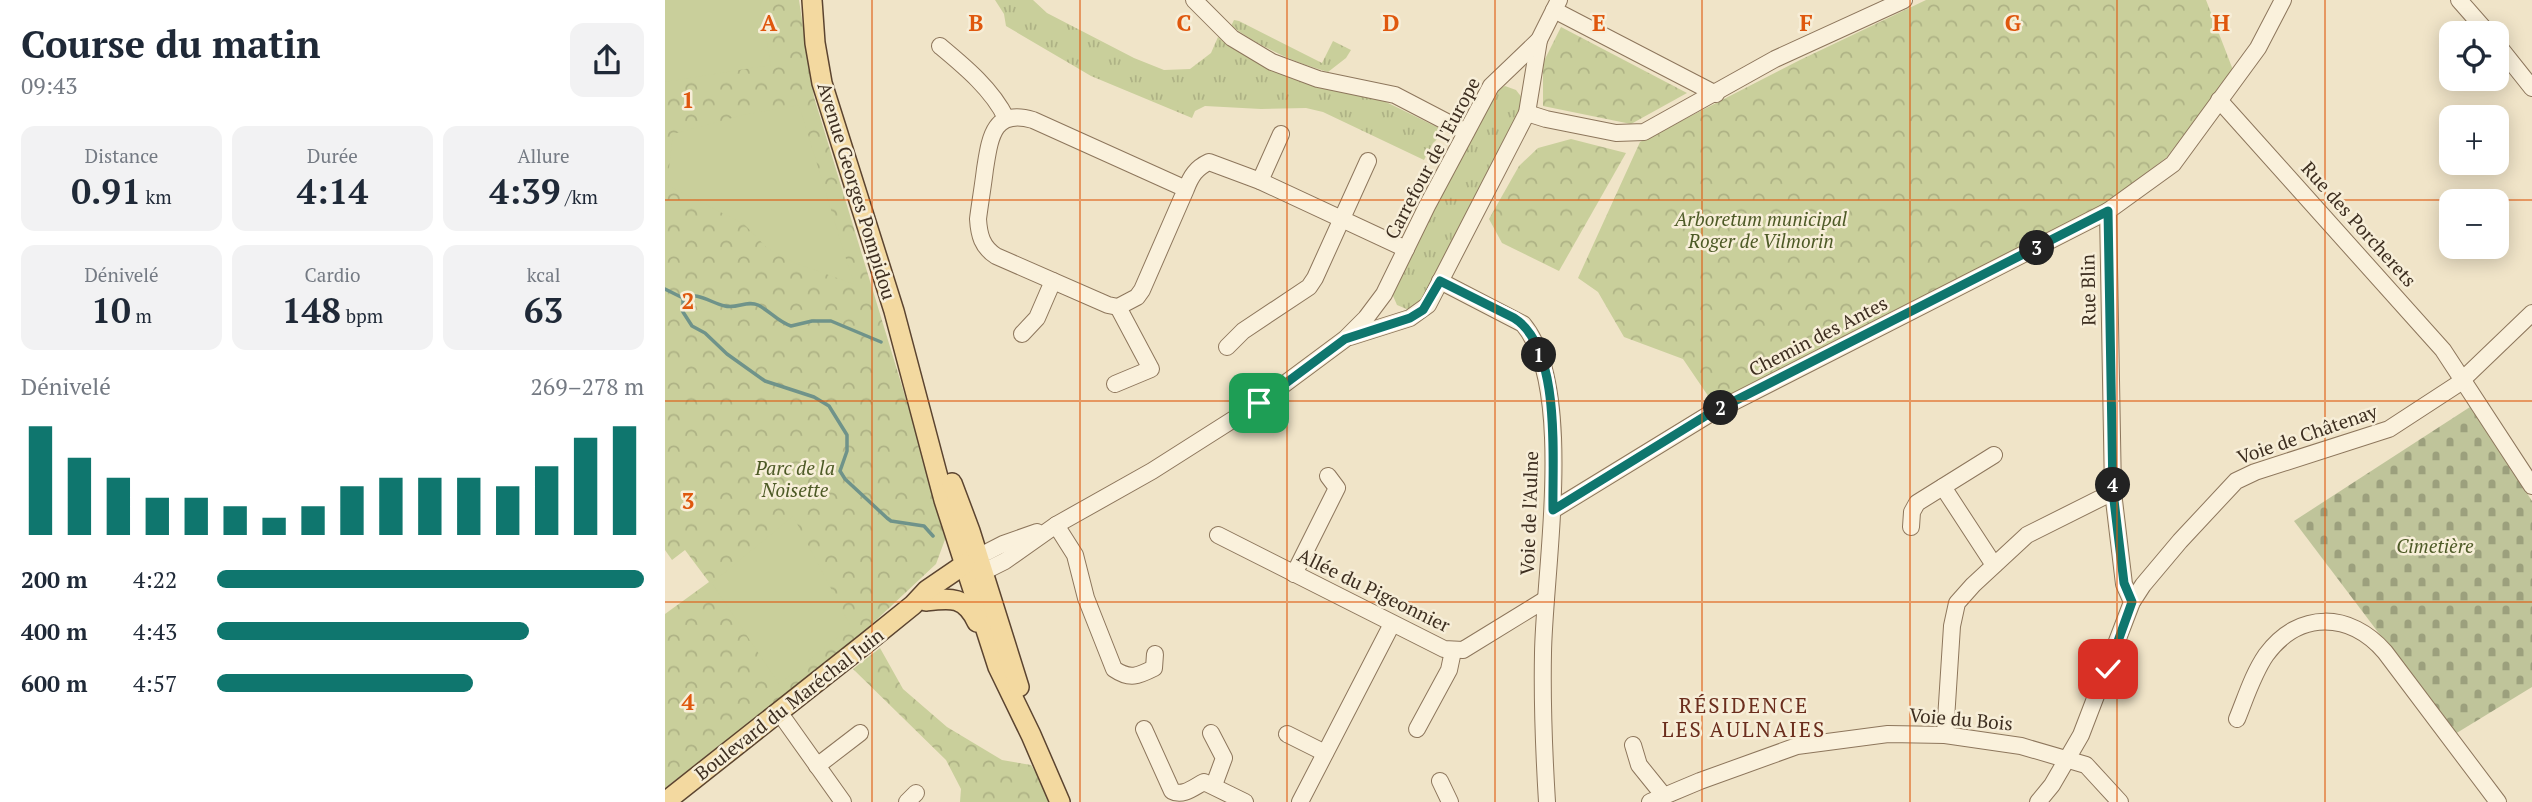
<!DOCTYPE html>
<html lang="fr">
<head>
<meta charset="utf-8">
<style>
  body { margin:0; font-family:"PT Serif",serif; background:#f2f2f3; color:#1f2937; height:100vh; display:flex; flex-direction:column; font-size:26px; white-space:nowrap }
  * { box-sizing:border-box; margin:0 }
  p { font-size:23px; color:#747a83 }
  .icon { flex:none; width:38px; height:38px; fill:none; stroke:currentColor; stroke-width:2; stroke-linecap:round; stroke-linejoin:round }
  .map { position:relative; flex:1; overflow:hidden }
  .side { display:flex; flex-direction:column; background:#fff; width:665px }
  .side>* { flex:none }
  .buttons { position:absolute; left:1774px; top:21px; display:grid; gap:14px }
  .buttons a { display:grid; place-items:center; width:70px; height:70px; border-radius:14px; background:#fff; box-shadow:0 4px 18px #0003; font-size:35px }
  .pin { position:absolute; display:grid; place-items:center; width:60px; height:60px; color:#fff; margin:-30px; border-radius:14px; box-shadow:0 4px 10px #0006 }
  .km { position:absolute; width:35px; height:35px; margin:-18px; border-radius:50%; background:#222; color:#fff; font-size:19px; line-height:35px; text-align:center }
  .round { display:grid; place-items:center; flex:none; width:74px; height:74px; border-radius:14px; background:#f2f2f3 }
  .head { display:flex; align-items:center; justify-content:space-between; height:119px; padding:0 21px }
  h1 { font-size:38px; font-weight:800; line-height:52px }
  .metrics { display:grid; grid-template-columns:repeat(3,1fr); gap:10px; height:119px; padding:7px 21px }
  .metrics div { display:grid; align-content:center; border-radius:14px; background:#f2f2f3; text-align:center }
  .metrics b { font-size:35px; font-weight:800 }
  .metrics small { font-size:19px; font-weight:400 }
  .metrics p { font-size:19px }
  .chart { height:196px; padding:14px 21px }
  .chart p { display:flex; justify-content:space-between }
  .chart svg { width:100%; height:126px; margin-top:7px; stroke:#0f766e; stroke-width:6 }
  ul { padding:0 21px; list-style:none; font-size:23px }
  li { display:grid; grid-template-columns:112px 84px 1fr; align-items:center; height:52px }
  li i { height:18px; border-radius:9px; background:#0f766e }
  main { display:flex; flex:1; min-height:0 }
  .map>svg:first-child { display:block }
  .grass { fill:url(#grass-tufts) }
  .forest { fill:url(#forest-crowns) }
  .cemetery { fill:url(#cemetery-stones) }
  .garden { fill:#c9cf9b }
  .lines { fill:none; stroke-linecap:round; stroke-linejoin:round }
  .stream { stroke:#6f938a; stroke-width:3.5 }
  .minor-casing { stroke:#8d765c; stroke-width:18 }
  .major-casing { stroke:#5b4430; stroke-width:22 }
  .minor { stroke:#faf1dc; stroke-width:16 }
  .major { stroke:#f3d9a0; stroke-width:19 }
  .route-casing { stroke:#fff; stroke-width:14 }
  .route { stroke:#0f766e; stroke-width:9 }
  .grid { fill:none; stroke:#df570d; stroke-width:2; stroke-opacity:0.55 }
  .labels { text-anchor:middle; stroke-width:5; stroke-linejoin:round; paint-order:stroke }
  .street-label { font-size:19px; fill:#3d2e20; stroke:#f7eed8 }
  .park-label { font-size:19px; font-style:italic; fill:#4d5a26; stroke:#f7eed8 }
  .neighbourhood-label { font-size:21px; letter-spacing:2px; fill:#6b2e1e; stroke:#f7eed8 }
  .grid-label { font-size:23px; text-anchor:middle; font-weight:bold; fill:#df570d; stroke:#f7eed8; stroke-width:5; stroke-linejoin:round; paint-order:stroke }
</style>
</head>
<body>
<main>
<section class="side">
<div class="head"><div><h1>Course du matin</h1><p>09:43</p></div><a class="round"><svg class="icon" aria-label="share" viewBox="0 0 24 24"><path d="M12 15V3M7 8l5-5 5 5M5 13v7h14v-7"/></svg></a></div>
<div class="metrics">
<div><p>Distance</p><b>0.91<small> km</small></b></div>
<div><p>Durée</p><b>4:14</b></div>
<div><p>Allure</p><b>4:39<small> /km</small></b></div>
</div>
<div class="metrics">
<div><p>Dénivelé</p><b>10<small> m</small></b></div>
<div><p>Cardio</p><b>148<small> bpm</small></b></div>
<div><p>kcal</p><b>63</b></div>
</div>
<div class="chart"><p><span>Dénivelé</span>269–278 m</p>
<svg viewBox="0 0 160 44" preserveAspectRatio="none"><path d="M5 44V6M15 44V17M25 44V24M35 44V31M45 44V31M55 44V34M65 44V38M75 44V34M85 44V27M95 44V24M105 44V24M115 44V24M125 44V27M135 44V20M145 44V10M155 44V6"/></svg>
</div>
<ul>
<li><b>200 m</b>4:22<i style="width:100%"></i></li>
<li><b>400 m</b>4:43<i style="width:73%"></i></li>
<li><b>600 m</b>4:57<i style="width:60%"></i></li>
</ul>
</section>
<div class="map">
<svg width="1867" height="802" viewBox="0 0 1867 802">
  <defs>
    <pattern id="grass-tufts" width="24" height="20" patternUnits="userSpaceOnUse" patternTransform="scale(1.75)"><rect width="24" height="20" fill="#c9cf9b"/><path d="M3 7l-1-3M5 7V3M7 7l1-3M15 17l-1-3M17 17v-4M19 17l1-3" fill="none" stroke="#aeb285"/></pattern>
    <pattern id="forest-crowns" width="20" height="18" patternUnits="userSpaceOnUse" patternTransform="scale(1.75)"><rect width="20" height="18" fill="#c9cf9b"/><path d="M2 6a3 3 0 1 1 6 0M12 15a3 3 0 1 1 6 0" fill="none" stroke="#aeb285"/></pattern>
    <pattern id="cemetery-stones" width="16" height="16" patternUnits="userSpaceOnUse" patternTransform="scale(1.75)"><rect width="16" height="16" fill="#bfc49a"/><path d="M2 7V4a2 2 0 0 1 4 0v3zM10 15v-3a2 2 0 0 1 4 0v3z" fill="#9ca07d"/></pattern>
  </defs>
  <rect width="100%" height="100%" fill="#f0e4c8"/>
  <g class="grass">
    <path d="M 330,0 L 368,0 L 382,13 L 469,58 L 499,70 L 525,69 L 546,53 L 553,37 L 603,69 L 643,84 L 711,97 L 774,128 L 779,133 L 768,143 L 759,160 L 658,112 L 641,108 L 596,109 L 540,106 L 530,111 L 527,118 L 426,76 L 341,26 L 339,14 Z"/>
    <path d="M 569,20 L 574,21 L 657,63 L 668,41 L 686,50 L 681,58 L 663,72 C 625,61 598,48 566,26 Z"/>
    <path d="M 840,86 L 851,90 L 858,99 L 856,110 L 754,307 L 744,310 L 732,305 L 725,289 L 827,92 Z"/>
  </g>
  <g class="forest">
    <path d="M 0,0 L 134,0 L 149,97 L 282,534 L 271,564 L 192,638 L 0,788 L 0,614 L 44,582 L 20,550 L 7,560 L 0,550 Z"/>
    <path d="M 1261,0 L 1541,0 L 1568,70 L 1502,157 L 1434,209 L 1226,312 L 1050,406 L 1018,359 L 959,337 L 933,292 L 913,278 L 975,142 L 1135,60 Z"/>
    <path d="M 896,27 L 1022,93 L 966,124 L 878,106 L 878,63 Z"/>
    <path d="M 906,139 L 961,153 L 894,271 L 837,243 L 824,219 L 854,166 L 873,148 Z"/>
    <path d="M 215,648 L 238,689 L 282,727 L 337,760 L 366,765 L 379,785 L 386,802 L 295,802 L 296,789 L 281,760 L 188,669 Z"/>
  </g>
  <path class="cemetery" d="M 1805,407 L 1867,501 L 1867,687 L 1790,734 L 1629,521 Z"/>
  <g class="garden">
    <path d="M 0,0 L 95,0 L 106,65 L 0,82 Z"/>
    <path d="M 134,105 L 185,272 L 189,284 L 130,263 L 102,248 L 79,224 L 2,185 L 8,134 L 78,115 Z"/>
    <path d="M 128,516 L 186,627 L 114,684 L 47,583 Z"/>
  </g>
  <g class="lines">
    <g class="stream">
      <path d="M 0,289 L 18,298 L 18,312 L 27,326 L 40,333 L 62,354 L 100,381 L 149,397 L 164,406 L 182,435 L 182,451 L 175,471 L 180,479 L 222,518 L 226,521 L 259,526 L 268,536"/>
      <path d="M 18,298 C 32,291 46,303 60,306 C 72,309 82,300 93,305 C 105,311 113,322 126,326 L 147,321 L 166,321 L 216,342"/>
    </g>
    <defs>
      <g id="minor">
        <path d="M 529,0 L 567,38 L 607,62 L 653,79 L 730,95 L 801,132"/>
        <path d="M 1794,0 L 1823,33"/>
        <path d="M 889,10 L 1051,94"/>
        <path d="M 1832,44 L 1867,88"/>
        <path d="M 275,46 C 299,66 327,89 341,118"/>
        <path d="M 1554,100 L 1778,350 L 1867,486"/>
        <path d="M 862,113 L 881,119 L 951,133 L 979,132 L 1110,59 L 1239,0"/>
        <path d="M 595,181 L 616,134"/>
        <path d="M 521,189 L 368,120 C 328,108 325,138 320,169 C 318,186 315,203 313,219 C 314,235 317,247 331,256 L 443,305 L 453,307 L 472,297 L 477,290 L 521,189 C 526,176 531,168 544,162 L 595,181 L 741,249"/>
        <path d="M 775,281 L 858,324 C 911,387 879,573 878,653 C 877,703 879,753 882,802"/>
        <path d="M 357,334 L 372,318 L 388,281"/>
        <path d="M 685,337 L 745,318 L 763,305 L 862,113 L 874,40"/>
        <path d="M 562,347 L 578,331 L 644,287 L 650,278 L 703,161"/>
        <path d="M 450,384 L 486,369 L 453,307"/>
        <path d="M 1278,487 L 1329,565"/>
        <path d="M 888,510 L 1043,415 L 1443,211"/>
        <path d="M 391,525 L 410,555 L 421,598 L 449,669 C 465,680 473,676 489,668 L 490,654"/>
        <path d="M 1246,527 L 1247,512 L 1252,503 L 1329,455"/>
        <path d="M 553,535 L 779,649 L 798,650 L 881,599"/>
        <path d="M 303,562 L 338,544 L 372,532"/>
        <path d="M 318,572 L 340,561 L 391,525 L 487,471 L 594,403 L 680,339 L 701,318 L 719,294 L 762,206 L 826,86 L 874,40 L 894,0"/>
        <path d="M 629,574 L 672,488 L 663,476"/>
        <path d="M 1467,602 L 1459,584 L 1448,492 L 1443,211 L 1508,164 L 1593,48 L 1618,0"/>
        <path d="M 114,712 L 178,802"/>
        <path d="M 1572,719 C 1581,697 1588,674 1601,655 C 1634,610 1685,612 1720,652 L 1833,802"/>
        <path d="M 479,729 L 507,791 C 518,797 529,787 539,782 L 580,802"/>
        <path d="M 752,729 L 784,670 L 788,651"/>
        <path d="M 546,733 L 559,758 L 549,785"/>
        <path d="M 622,734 L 660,753"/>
        <path d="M 1280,735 L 1287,626 L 1292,603 L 1308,585 L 1362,535 L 1448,492"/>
        <path d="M 968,745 L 974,765 L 999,796"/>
        <path d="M 152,766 L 195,733"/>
        <path d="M 775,781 L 785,802"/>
        <path d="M 242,802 L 251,793"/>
        <path d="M 635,802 L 727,624"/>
        <path d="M 985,802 L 1035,781 L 1132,746 L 1223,734 L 1280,735 L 1356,746 L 1421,765 L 1455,802"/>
        <path d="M 1373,802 L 1387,785 L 1416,735 L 1467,602 L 1478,585 L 1515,541 L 1571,481 L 1590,472 L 1724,429 L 1793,384 L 1867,313"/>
      </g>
      <g id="major">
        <path d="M 147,0 L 150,43 L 157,83 L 229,311 L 279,500 L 333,667 L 366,735 L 395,802"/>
        <path d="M 287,483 L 305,531 L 354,687"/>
        <path d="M 261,601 C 286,598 300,596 312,622"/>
        <path d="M 0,802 L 201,643 L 248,605 L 262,590 L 300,564"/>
      </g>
    </defs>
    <use href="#minor" class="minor-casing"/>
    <use href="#major" class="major-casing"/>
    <use href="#minor" class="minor"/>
    <use href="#major" class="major"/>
  </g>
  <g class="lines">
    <defs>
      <path id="route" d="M 594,403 L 680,339 L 745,318 L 758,310 L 775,281 L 849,318 C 897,348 887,460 888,510 L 1042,415 L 1443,211 L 1448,492 L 1459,583 L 1467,602 L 1443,669"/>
    </defs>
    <use href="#route" class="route-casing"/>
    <use href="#route" class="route"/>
  </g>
  <path class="grid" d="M 207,0 L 207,802M 415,0 L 415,802M 622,0 L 622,802M 830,0 L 830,802M 1037,0 L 1037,802M 1245,0 L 1245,802M 1452,0 L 1452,802M 1660,0 L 1660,802M 0,200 L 1867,200M 0,401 L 1867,401M 0,602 L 1867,602"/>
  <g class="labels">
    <g class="street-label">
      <text transform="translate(767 158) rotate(-62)" y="7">Carrefour de l'Europe</text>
      <text transform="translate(192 191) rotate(73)" y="7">Avenue Georges Pompidou</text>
      <text transform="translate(1694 224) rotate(48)" y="7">Rue des Porcherets</text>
      <text transform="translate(1423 290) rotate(-91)" y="7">Rue Blin</text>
      <text transform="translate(1153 336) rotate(-27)" y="7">Chemin des Antes</text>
      <text transform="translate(1642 434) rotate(-19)" y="7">Voie de Châtenay</text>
      <text transform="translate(864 513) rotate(-88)" y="7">Voie de l'Aulne</text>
      <text transform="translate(709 590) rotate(26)" y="7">Allée du Pigeonnier</text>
      <text transform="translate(124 704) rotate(-38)" y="7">Boulevard du Maréchal Juin</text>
      <text transform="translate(1296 719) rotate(5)" y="7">Voie du Bois</text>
    </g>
    <g class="park-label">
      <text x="1096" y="226">Arboretum municipal<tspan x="1096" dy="22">Roger de Vilmorin</tspan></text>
      <text x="130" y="475">Parc de la<tspan x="130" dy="22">Noisette</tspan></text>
      <text x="1770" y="553">Cimetière</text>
    </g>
    <g class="neighbourhood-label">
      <text x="1079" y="713">RÉSIDENCE<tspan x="1079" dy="24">LES AULNAIES</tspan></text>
    </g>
  </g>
  <g class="grid-label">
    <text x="104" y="31">A</text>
    <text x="311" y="31">B</text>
    <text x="519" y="31">C</text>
    <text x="726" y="31">D</text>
    <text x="934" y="31">E</text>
    <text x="1141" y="31">F</text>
    <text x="1348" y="31">G</text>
    <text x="1556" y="31">H</text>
    <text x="23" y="108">1</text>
    <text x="23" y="309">2</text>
    <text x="23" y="509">3</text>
    <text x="23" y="710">4</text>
  </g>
</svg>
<div class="buttons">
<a><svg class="icon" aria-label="locate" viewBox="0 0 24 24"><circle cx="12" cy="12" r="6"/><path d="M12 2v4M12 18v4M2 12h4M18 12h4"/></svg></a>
<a>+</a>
<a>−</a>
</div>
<div class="pin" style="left:594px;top:403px;background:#1e9e55"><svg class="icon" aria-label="arrive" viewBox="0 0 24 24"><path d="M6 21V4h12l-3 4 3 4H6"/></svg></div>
<div class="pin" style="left:1443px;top:669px;background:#d93025"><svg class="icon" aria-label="check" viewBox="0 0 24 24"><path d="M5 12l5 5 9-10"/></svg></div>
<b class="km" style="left:874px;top:355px">1</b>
<b class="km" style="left:1056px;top:408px">2</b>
<b class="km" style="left:1372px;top:248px">3</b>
<b class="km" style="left:1448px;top:485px">4</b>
</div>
</main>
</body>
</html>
